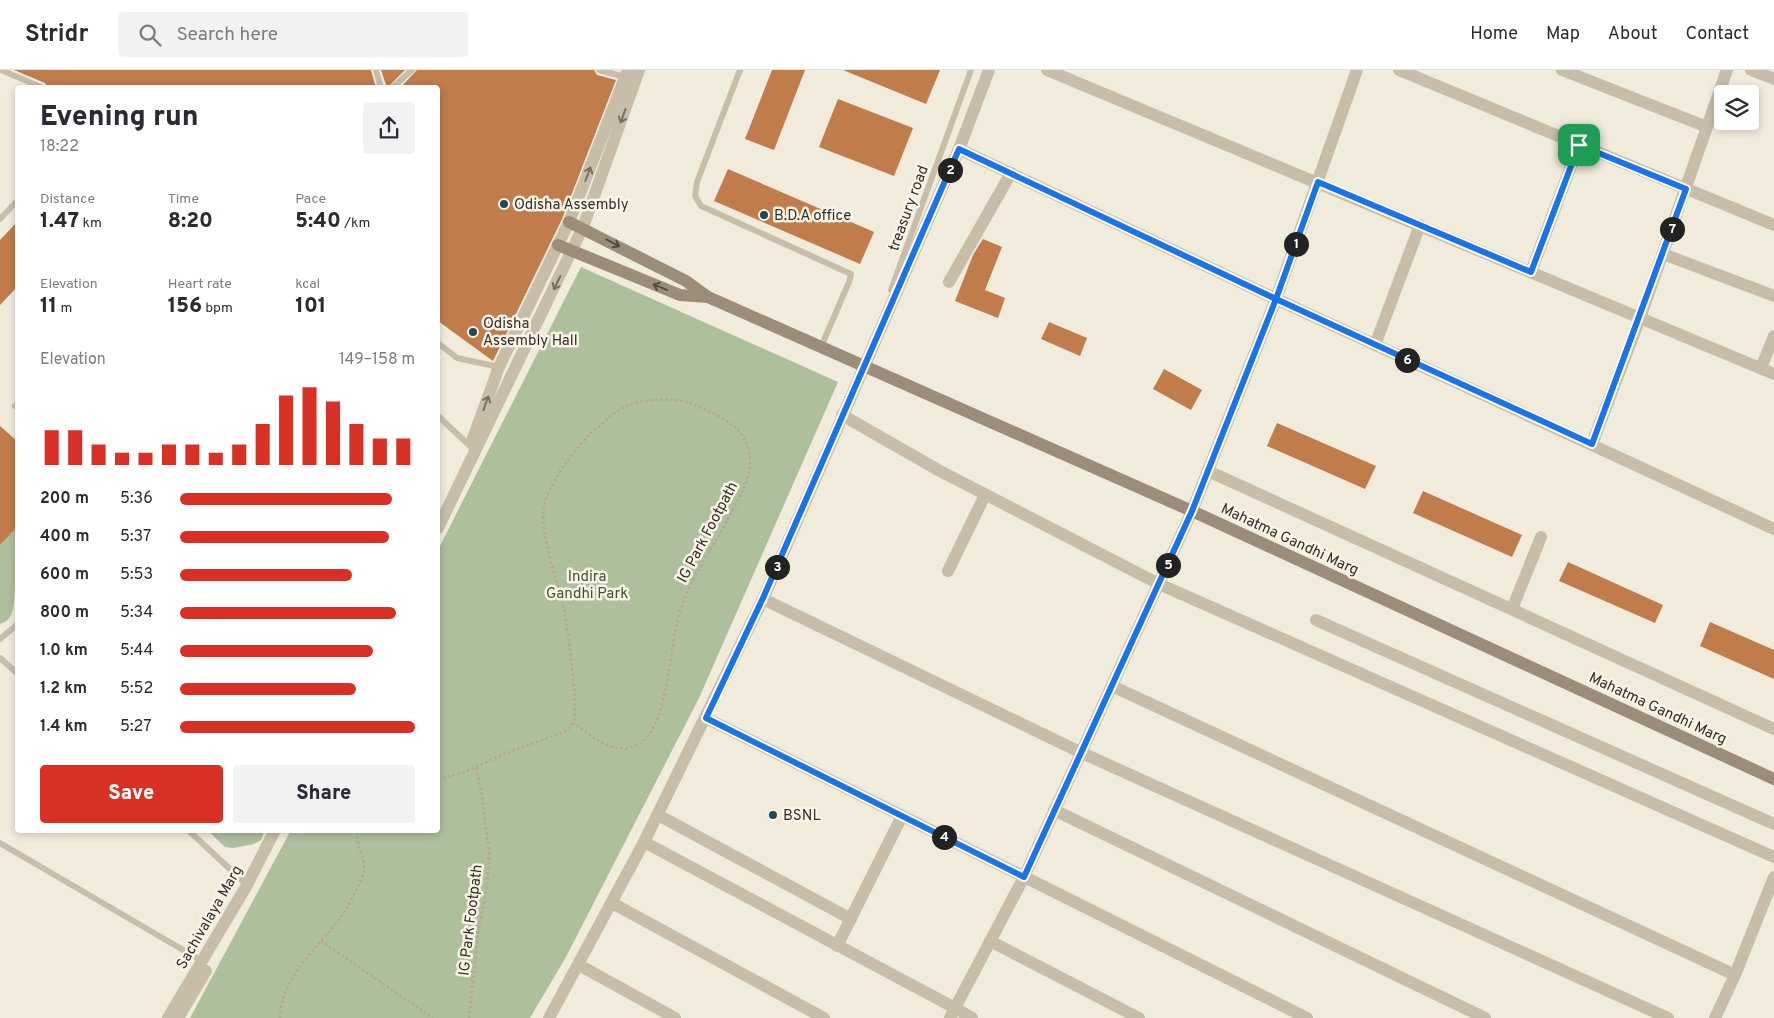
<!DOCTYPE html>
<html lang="en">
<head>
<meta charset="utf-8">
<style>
  body { margin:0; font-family:Overpass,sans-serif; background:#f2f2f3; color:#2b2b33; height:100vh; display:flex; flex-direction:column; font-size:19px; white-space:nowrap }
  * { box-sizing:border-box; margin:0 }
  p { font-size:16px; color:#7c7c81 }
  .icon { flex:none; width:28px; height:28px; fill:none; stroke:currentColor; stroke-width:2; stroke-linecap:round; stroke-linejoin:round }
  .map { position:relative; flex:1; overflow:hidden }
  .side { position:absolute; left:15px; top:15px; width:425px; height:748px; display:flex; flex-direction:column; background:#fff; border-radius:5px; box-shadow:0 2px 8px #0003 }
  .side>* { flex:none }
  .buttons { position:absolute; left:1714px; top:15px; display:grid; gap:10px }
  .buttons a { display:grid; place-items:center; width:45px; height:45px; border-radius:5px; background:#fff; box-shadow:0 2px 8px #0003; font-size:25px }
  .pin { position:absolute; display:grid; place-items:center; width:42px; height:42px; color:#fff; margin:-21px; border-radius:10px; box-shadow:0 2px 8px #0006 }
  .km { position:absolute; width:25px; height:25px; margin:-12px; border-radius:50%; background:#222; color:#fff; font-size:14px; line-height:25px; text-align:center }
  .round { display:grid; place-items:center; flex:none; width:52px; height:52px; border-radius:5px; background:#f2f2f3 }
  .head { display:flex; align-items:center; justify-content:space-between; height:85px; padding:0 25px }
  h1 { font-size:28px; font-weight:800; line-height:38px }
  .stats { display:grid; grid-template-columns:repeat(3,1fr); gap:8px; height:85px; padding:5px 25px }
  .stats div { display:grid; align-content:center }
  .stats b { font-size:21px; font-weight:800 }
  .stats small { font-size:14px; font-weight:400 }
  .stats p { font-size:14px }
  .chart { height:140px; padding:10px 25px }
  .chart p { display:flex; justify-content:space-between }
  .chart svg { width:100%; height:90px; margin-top:5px; stroke:#d93025; stroke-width:6 }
  .action { display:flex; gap:10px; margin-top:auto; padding:10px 25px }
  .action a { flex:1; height:58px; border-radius:5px; background:#d93025; color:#fff; font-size:20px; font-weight:800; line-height:58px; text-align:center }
  .action a+a { background:#f2f2f3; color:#2b2b33 }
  ul { padding:0 25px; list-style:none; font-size:16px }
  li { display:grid; grid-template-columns:80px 60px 1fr; align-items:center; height:38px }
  li i { height:12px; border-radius:6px; background:#d93025 }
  header { display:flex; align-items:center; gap:30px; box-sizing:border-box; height:70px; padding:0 25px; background:#fff; border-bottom:1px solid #e1e1e2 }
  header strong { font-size:24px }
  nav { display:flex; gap:28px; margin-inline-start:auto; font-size:18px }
  .search { width:350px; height:45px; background:#f2f2f3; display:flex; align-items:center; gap:12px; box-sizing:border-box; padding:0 18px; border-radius:5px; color:#7c7c81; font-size:19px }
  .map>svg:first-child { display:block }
  .green { fill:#aebf9d }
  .building { fill:#c07c4b }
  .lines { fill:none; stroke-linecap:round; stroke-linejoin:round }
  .path { stroke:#b4a793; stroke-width:2.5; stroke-dasharray:2.5 2.5; stroke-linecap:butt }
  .service { stroke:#c8bda9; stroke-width:6 }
  .minor { stroke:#c8bda9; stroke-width:12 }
  .tertiary { stroke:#c8bda9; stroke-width:12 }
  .secondary { stroke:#9c8c7a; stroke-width:12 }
  .oneway { stroke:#786f62 }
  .oneway2 { stroke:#554b41 }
  .route-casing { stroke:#fff; stroke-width:10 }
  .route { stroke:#1a73e8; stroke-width:6 }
  .poi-dot { fill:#204855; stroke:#f9f4e8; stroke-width:2 }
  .labels { text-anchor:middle; stroke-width:5; stroke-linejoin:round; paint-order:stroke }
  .poi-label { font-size:15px; fill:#362f28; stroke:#f9f4e8; text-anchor:start }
  .street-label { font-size:15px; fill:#362f28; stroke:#f9f4e8 }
  .park-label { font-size:15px; fill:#3e532d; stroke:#f9f4e8 }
</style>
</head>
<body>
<header>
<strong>Stridr</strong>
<div class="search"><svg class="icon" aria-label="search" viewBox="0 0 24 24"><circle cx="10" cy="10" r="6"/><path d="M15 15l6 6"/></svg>Search here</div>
<nav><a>Home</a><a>Map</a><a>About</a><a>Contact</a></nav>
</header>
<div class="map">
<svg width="1774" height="948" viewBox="0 0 1774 948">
  <rect width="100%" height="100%" fill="#f1ebdc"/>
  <g class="green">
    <path d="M 581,197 L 838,312 L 699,628 L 566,887 L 530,948 L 190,948 L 291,760 L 438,760 L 438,480 Z"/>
    <path d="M 17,456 L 17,501 L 13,539 C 11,547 8,552 0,554 L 0,475 Z"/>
    <path d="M 207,760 L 265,760 L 261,770 L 254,774 L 233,778 L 225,777 Z"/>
  </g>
  <g class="building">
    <path d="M 14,0 L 371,0 L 376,18 L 48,18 L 45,13 Z"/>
    <path d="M 381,0 L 405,0 L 387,18 Z"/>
    <path d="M 417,0 L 594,0 L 597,5 L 616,10 L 562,149 L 493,291 L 438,251 L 438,18 L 400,18 Z"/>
    <path d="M 772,0 L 805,0 L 774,80 L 745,69 Z"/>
    <path d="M 843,0 L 940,0 L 926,34 Z"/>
    <path d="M 838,29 L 913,58 L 894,106 L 819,77 Z"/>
    <path d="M 728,99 L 874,162 L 860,194 L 714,131 Z"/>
    <path d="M 18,151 L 18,216 L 0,235 L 0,170 Z"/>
    <path d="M 983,169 L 1002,177 L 985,220 L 1005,228 L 998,248 L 955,231 L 973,185 Z"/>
    <path d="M 1049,252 L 1087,268 L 1080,286 L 1041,269 Z"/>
    <path d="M 1164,299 L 1202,320 L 1191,340 L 1153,319 Z"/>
    <path d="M 1277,353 L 1376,396 L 1365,419 L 1267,376 Z"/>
    <path d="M 0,356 L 18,372 L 18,456 L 0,475 Z"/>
    <path d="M 1423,421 L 1522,465 L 1512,487 L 1413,443 Z"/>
    <path d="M 1568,492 L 1663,535 L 1655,553 L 1559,511 Z"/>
    <path d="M 1710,552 L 1774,580 L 1774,609 L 1700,576 Z"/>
  </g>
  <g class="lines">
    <g class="path">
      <path d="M 438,709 L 462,703 L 504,684 L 566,661 C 570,657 573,655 574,650 C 578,632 568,564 565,543 C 559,511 537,463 545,432 C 552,408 580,371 599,356 C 607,349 616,341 625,337 C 640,329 666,328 682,331 C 696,334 729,350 738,360 C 746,368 751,383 750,393 C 750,409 742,422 735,436 C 717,472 691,505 679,544 C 670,575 668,653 642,672 C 617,689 593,668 574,653"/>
      <path d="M 321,871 L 433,948"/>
      <path d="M 280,948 C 281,908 318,877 340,848 C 349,836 356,821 362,807 C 370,789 353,777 358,760"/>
      <path d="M 469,948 L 478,864 L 488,809 L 489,782 L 482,725 L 476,697"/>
    </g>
    <g class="service">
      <path d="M 1,0 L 43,18"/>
      <path d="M 376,0 L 381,18"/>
      <path d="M 599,0 L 625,7"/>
      <path d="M 740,0 L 697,112 L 695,126 L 701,136 L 851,204 L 849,212 L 821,277"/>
      <path d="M 392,18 L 412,0"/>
      <path d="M 0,149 L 18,130"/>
      <path d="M 891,220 L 971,0"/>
      <path d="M 438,273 L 457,288 L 499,297"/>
      <path d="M 15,336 L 18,333"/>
      <path d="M 438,346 L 470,376"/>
      <path d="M 0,569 L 18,554"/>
      <path d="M 0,588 L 18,604"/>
      <path d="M 188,760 L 247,815"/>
      <path d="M 0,773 L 202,891"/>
    </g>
    <g class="minor">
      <path d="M 1047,0 L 1774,304"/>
      <path d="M 1399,0 L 1774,155"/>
      <path d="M 1562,0 L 1707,57"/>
      <path d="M 1751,0 L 1774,9"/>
      <path d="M 959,79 L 1276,229 L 1774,459"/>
      <path d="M 1663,184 L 1774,226"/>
      <path d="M 1531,202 L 1579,75"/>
      <path d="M 949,212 L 1011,103"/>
      <path d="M 1375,275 L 1420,155"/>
      <path d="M 1761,298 L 1774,266"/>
      <path d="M 842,345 L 940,401 L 1159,514 L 1774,787"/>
      <path d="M 1592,374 L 1640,248 L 1727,0"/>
      <path d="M 1208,401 L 1774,659"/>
      <path d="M 948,501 L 985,425"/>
      <path d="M 763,529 L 1082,683 L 1668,948"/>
      <path d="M 1512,539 L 1541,467"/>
      <path d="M 1316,550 L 1774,754"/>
      <path d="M 1112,616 L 1735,905"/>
      <path d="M 706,648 L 1307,948"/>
      <path d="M 1054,740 L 1485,948"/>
      <path d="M 658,745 L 851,849"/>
      <path d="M 644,772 L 955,938 L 1024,807 L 1192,441 L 1276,229 L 1357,0"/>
      <path d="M 612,833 L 824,948"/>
      <path d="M 990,871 L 1139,948"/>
      <path d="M 837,876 L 902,746"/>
      <path d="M 579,895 L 675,948"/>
      <path d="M 549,948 L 644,772 L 763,529 L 959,79 L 989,0"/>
      <path d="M 950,948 L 955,938 L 972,948"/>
      <path d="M 1715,948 L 1735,905 L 1774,807"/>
    </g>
    <g class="tertiary">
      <path d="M 472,371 L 499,297 L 569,152 L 628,0"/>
      <path d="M 438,458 L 583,157 L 639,0"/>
      <path d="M 168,948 L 247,815 L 275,760"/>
      <path d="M 178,948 L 206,901"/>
    </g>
    <g class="secondary">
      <path d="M 569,152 L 686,211 L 708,227 L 1192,441 L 1774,709"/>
      <path d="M 558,175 L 680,225 L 708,227"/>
    </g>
  </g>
  <defs><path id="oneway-shaft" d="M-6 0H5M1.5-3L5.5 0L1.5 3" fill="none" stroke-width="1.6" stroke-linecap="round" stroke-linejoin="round" transform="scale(1.25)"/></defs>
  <g class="oneway">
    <use href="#oneway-shaft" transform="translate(623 46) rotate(110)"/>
    <use href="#oneway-shaft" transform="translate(588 104) rotate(-69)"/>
    <use href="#oneway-shaft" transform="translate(557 213) rotate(116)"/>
    <use href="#oneway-shaft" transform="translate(486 333) rotate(-70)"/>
  </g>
  <g class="oneway2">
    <use href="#oneway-shaft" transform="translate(613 173) rotate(28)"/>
    <use href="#oneway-shaft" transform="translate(660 217) rotate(-158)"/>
  </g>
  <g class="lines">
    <defs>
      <path id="route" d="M 1579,75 L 1531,202 L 1318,112 L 1276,229 L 959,79 L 763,528 L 706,648 L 1024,807 L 1192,441 L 1276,229 L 1592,374 L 1686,119 L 1579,75"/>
    </defs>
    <use href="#route" class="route-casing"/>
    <use href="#route" class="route"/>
  </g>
  <g class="poi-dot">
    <circle cx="504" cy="134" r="5"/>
    <circle cx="764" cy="145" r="5"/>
    <circle cx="473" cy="262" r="5"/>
    <circle cx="773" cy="745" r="5"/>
  </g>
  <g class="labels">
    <g class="poi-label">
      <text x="514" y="139">Odisha Assembly</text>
      <text x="774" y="150">B.D.A office</text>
      <text x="483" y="258">Odisha<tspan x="483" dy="17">Assembly Hall</tspan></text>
      <text x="783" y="750">BSNL</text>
    </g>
    <g class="street-label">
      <text transform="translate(908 138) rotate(-70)" y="5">treasury road</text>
      <text transform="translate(707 462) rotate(-62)" y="5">IG Park Footpath</text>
      <text transform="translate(1290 469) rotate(25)" y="5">Mahatma Gandhi Marg</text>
      <text transform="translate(1658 638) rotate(25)" y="5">Mahatma Gandhi Marg</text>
      <text transform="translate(209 847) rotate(-60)" y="5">Sachivalaya Marg</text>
      <text transform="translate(470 850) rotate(-83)" y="5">IG Park Footpath</text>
    </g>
    <g class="park-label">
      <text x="587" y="511">Indira<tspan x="587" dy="17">Gandhi Park</tspan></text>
    </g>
  </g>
</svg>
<div class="buttons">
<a><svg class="icon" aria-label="layers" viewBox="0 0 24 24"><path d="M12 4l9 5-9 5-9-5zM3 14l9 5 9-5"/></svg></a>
</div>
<div class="pin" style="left:1579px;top:75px;background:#1e9e55"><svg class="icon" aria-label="arrive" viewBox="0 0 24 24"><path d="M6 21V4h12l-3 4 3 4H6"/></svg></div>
<b class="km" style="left:1296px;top:174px">1</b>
<b class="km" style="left:950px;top:100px">2</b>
<b class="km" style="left:777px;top:497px">3</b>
<b class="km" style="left:944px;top:767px">4</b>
<b class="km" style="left:1168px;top:495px">5</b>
<b class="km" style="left:1407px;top:290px">6</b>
<b class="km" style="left:1672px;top:159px">7</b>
<section class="side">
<div class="head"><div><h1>Evening run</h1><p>18:22</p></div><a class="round"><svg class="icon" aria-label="share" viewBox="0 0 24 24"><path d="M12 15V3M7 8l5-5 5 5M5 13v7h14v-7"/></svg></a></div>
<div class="stats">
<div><p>Distance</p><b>1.47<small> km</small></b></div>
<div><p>Time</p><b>8:20</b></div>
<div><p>Pace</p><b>5:40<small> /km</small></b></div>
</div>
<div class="stats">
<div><p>Elevation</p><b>11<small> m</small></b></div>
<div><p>Heart rate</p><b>156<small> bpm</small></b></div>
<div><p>kcal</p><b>101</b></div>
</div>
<div class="chart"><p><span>Elevation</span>149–158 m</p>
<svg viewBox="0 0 160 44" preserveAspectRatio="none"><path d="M5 44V27M15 44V27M25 44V34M35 44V38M45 44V38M55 44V34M65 44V34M75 44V38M85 44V34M95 44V24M105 44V10M115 44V6M125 44V13M135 44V24M145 44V31M155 44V31"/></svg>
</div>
<ul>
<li><b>200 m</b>5:36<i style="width:90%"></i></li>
<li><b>400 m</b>5:37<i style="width:89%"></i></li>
<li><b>600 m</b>5:53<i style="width:73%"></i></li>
<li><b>800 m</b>5:34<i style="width:92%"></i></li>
<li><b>1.0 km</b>5:44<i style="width:82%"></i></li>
<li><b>1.2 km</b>5:52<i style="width:75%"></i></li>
<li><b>1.4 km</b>5:27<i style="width:100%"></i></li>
</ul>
<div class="action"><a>Save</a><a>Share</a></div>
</section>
</div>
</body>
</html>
